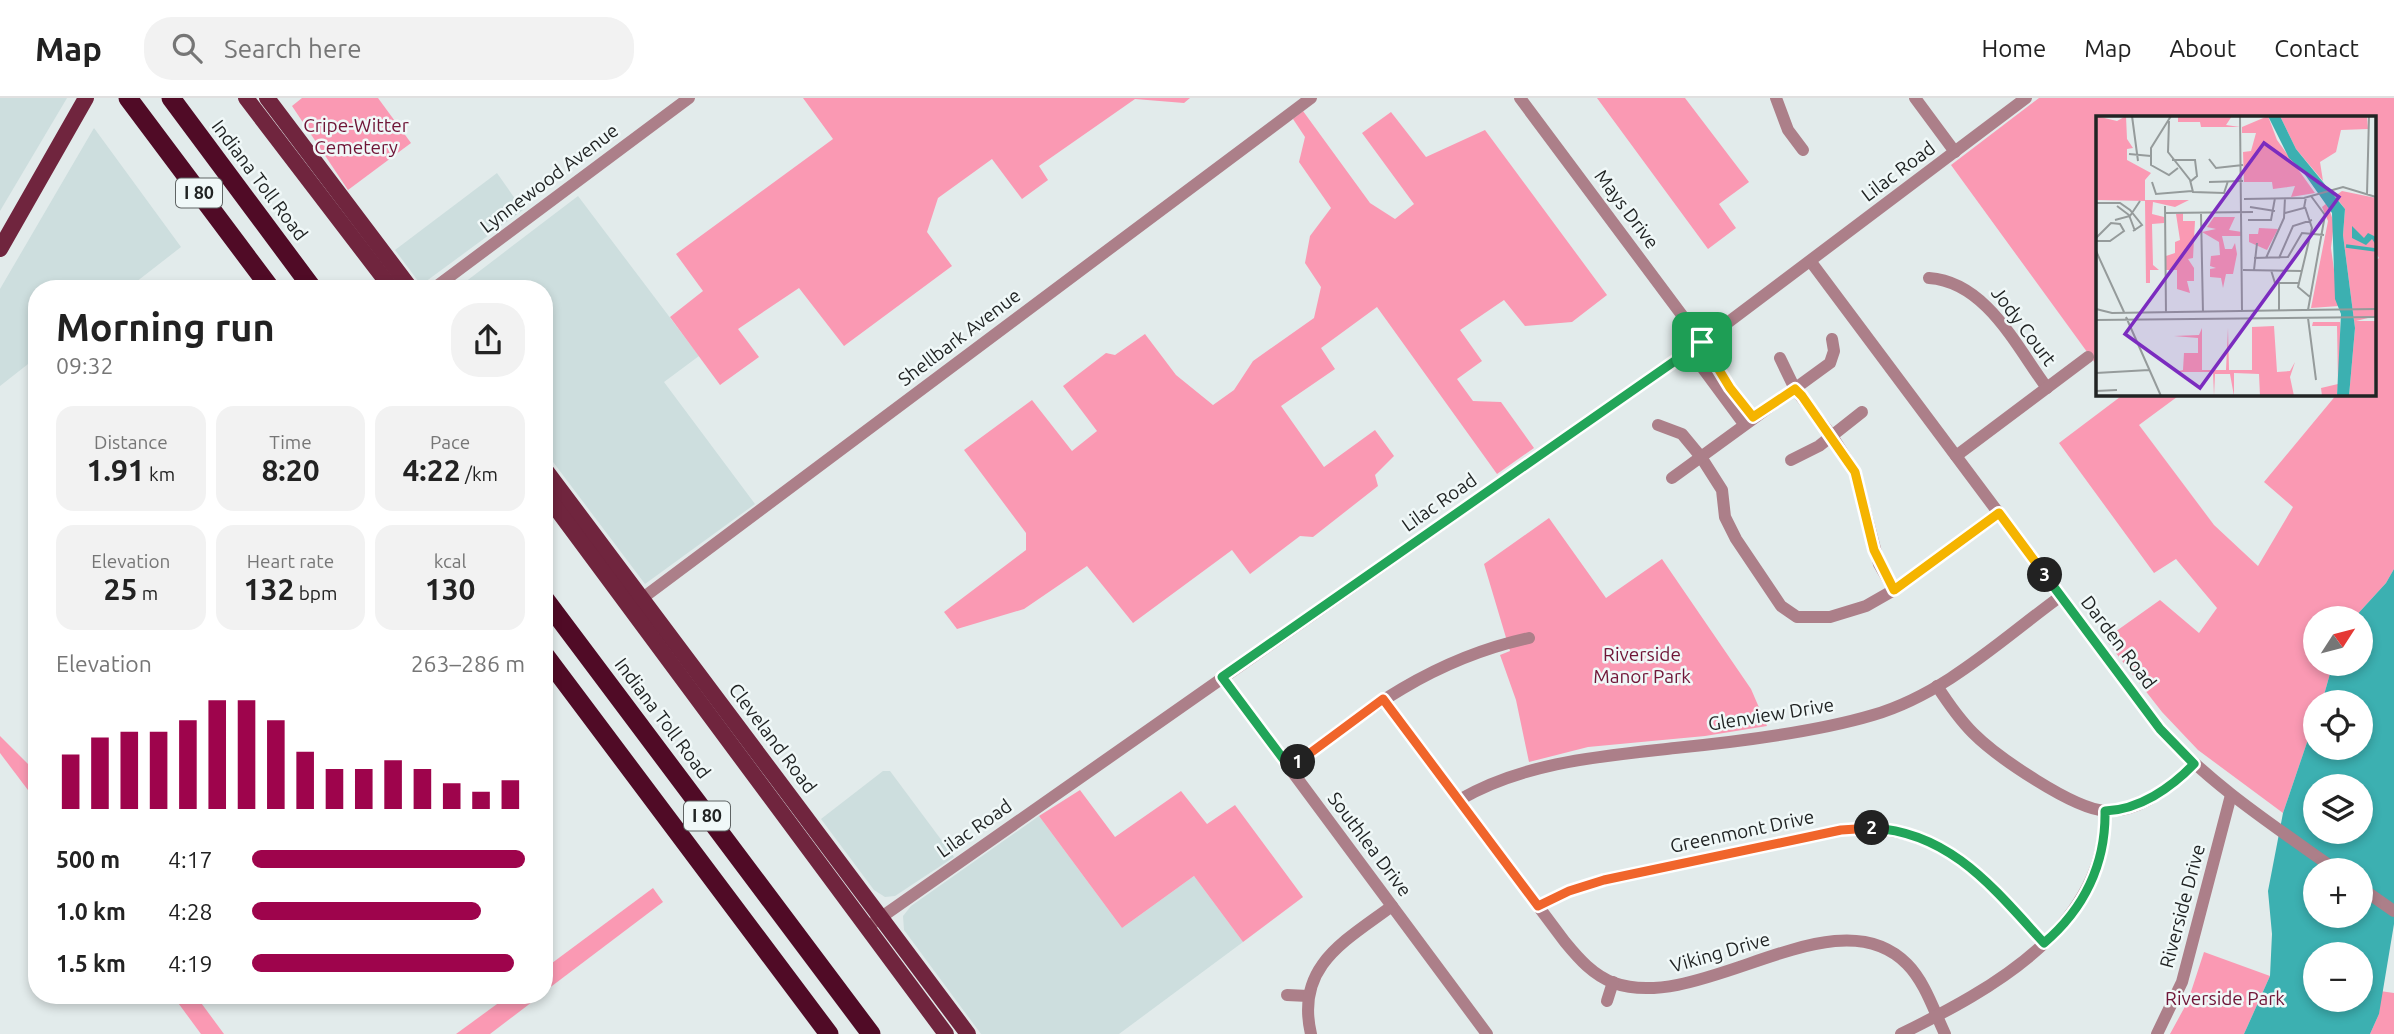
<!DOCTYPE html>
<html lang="en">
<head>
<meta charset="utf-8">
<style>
  body { margin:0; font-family:Ubuntu,sans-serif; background:#f2f2f2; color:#222; height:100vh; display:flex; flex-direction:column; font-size:26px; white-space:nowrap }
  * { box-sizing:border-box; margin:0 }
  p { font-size:23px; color:#767676 }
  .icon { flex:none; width:38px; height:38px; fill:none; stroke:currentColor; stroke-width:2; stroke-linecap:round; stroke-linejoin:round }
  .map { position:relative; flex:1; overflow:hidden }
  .sheet { position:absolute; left:28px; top:182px; width:525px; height:724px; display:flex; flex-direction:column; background:#fff; border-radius:28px; box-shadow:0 4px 10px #0003 }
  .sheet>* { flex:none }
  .needle { width:46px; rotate:54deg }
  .buttons { position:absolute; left:2303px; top:508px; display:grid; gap:14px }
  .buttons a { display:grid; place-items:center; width:70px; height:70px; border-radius:50%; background:#fff; box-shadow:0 4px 10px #0003; font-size:35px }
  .pin { position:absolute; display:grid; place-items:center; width:60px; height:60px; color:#fff; margin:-30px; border-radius:14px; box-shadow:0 4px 10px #0006 }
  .km { position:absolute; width:35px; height:35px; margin:-18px; border-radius:50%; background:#222; color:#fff; font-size:19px; line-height:35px; text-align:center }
  .round { display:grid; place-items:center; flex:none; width:74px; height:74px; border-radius:28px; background:#f2f2f2 }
  .overview { display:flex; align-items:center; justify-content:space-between; height:119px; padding:0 28px }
  h1 { font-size:38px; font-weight:600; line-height:52px }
  .metrics { display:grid; grid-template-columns:repeat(3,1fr); gap:10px; height:119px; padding:7px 28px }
  .metrics div { display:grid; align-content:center; border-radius:18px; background:#f2f2f2; text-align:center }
  .metrics b { font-size:30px; font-weight:600 }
  .metrics small { font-size:19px; font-weight:400 }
  .metrics p { font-size:19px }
  .chart { height:196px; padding:14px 28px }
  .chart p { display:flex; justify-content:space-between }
  .chart svg { width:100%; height:126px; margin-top:7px; stroke:#9e044c; stroke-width:6 }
  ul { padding:0 28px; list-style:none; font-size:23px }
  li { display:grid; grid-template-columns:112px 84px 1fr; align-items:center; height:52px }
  li i { height:18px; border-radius:9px; background:#9e044c }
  header { display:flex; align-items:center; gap:42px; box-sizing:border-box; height:98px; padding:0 35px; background:#fff; border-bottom:2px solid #e0e0e0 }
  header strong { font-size:33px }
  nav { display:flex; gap:38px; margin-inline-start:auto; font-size:24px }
  .search { width:490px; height:63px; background:#f2f2f2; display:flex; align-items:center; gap:18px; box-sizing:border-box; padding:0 24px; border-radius:28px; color:#767676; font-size:26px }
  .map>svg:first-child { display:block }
  .built { fill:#cddede }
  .green { fill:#fa99b3 }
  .water { fill:#3cb0b1; fill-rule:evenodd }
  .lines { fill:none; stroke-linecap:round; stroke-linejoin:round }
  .minor { stroke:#ac7f89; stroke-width:12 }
  .major { stroke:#70253e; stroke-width:16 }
  .highway { stroke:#500b26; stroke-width:19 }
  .split-1-casing { stroke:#fff; stroke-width:14 }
  .split-2-casing { stroke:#fff; stroke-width:14 }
  .split-3-casing { stroke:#fff; stroke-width:14 }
  .split-4-casing { stroke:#fff; stroke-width:14 }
  .split-1 { stroke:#22a559; stroke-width:9 }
  .split-2 { stroke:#f0652b; stroke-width:9 }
  .split-3 { stroke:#22a559; stroke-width:9 }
  .split-4 { stroke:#f5b400; stroke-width:9 }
  .labels { text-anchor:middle; stroke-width:5; stroke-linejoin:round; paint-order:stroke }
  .shield { fill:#f0f8f8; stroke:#5f6464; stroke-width:2 }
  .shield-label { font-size:18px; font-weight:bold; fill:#212424 }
  .park-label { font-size:19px; fill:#6f1537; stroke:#f0f8f8 }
  .street-label { font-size:19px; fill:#212424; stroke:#f0f8f8 }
  .inset-river { fill:none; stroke:#3cb0b1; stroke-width:3.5 }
  .inset-road { fill:none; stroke:#959b9b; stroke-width:2 }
  .view { fill:#7b2cbf; fill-opacity:0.15; stroke:#7b2cbf; stroke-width:3.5 }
  .inset-edge { fill:none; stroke:#212424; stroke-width:3.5 }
</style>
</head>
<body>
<header>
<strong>Map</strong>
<div class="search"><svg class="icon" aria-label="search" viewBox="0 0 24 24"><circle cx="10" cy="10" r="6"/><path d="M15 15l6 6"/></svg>Search here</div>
<nav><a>Home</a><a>Map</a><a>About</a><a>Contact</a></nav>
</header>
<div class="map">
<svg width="2394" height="936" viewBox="0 0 2394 936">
  <rect width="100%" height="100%" fill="#e2ebeb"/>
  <g class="built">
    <path d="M 0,0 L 67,0 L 0,113 Z"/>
    <path d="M 94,30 L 181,149 L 127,191 L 37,191 L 37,259 L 0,288 L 0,191 Z"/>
    <path d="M 497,75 L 523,112 L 421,187 L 395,152 Z"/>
    <path d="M 578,98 L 699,258 L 664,284 L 755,406 L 645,486 L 544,352 L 544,191 L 456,191 Z"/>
    <path d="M 883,673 L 890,673 L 954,759 L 895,798 L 885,799 L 874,792 L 821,721 Z"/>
    <path d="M 1039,718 L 1122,830 L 1194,778 L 1243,844 L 1119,936 L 981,936 L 904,832 L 903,818 L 911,808 Z"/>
  </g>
  <g class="green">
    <path d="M 302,0 L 378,0 L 411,45 L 348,92 L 292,8 Z"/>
    <path d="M 803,0 L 1190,0 L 1184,5 L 1135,1 L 1039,68 L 1048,82 L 1022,101 L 992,61 L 938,100 L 927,134 L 952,168 L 844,248 L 799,190 L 738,231 L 759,259 L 720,287 L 670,219 L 703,193 L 676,156 L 833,41 Z"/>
    <path d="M 1597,0 L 1685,0 L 1749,84 L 1719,106 L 1736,130 L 1708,151 Z"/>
    <path d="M 2039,0 L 2394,0 L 2394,471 L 2386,485 L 2354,520 L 2315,520 L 2315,565 L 2333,565 L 2322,604 L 2315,604 L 2315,621 L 2283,715 L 2198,652 L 2162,614 L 2105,541 L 2160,502 L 2199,535 L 2217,510 L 2176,461 L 2154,475 L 2059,345 L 2120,299 L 2118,296 L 2181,296 L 2139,327 L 2214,427 L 2258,468 L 2293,409 L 2264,384 L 2337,296 L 2375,296 L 2375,163 L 2379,160 L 2375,153 L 2375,19 L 2098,19 L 2098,269 L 1951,67 Z"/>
    <path d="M 1303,13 L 1370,105 L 1395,121 L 1414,106 L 1362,35 L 1391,14 L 1426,59 L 1485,32 L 1607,197 L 1572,224 L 1525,228 L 1504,202 L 1460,232 L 1482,263 L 1457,281 L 1473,303 L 1501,304 L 1534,350 L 1497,376 L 1377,209 L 1321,250 L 1335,271 L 1281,308 L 1324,369 L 1375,332 L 1394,358 L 1375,377 L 1378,388 L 1313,439 L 1300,438 L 1250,476 L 1232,452 L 1133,525 L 1087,468 L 1024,511 L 957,531 L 944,514 L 1026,452 L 1026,435 L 964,352 L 1032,302 L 1072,353 L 1097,333 L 1063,288 L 1106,255 L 1115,257 L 1145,236 L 1176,277 L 1213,307 L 1234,292 L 1253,263 L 1314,220 L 1321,189 L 1305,165 L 1310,138 L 1331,110 L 1299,64 L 1305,39 L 1293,21 Z"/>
    <path d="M 1549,420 L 1606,500 L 1662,461 L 1751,591 L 1767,628 L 1705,638 L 1588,649 L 1529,664 L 1516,602 L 1500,557 L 1510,553 L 1484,466 Z"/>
    <path d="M 0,638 L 37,675 L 37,704 L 0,655 Z"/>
    <path d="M 1080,692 L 1115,739 L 1181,693 L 1207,726 L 1235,707 L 1303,799 L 1243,844 L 1194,778 L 1122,830 L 1039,718 Z"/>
    <path d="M 653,790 L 663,804 L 544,894 L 544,871 Z"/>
    <path d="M 2204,854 L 2270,878 L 2244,936 L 2170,936 L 2188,903 Z"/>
    <path d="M 2380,893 L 2394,895 L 2394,936 L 2370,936 L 2379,916 Z"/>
    <path d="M 173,898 L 196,898 L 224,936 L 201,936 Z"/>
    <path d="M 508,898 L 540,898 L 490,936 L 456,936 Z"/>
  </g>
  <path class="water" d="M 2394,471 L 2394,826 L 2379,916 L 2370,936 L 2244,936 L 2270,878 L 2272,836 L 2268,793 L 2283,715 L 2315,621 L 2315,649 L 2361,649 L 2361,604 L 2322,604 L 2333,565 L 2361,565 L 2361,520 L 2354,520 L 2386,485 ZM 2315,688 L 2361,688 L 2361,733 L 2315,733 ZM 2315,772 L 2361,772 L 2361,817 L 2315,817 ZM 2315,856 L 2361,856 L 2361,901 L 2315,901 Z"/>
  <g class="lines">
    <g class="minor">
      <path d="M 1520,0 L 1702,244 L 1730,290 L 1753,319"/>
      <path d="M 1776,0 L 1788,32 L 1803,52"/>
      <path d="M 1915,0 L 1955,54"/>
      <path d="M 1811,164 L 2160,631 C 2211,687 2274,728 2336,772"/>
      <path d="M 1929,180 C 1986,184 2016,248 2047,290"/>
      <path d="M 433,191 L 689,0"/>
      <path d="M 1690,253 L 1744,326"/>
      <path d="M 1780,260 L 1795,291 L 1832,338 L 1855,374 L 1879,466 L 1894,492"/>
      <path d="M 1658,327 L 1682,336 L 1701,359 L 1722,392 L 1725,419 L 1736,441 L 1781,508 L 1797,519 L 1830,519 L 1866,508 L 1894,492 L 1999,416"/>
      <path d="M 1956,358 L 2088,259"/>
      <path d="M 1791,362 L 1819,348 L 1862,314"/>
      <path d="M 1672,380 L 1830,265 L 1834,253 L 1832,241"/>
      <path d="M 636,505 L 1311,0"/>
      <path d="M 1222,579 L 1487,936"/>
      <path d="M 1937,588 C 1948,605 1959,621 1973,635 C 1997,659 2073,711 2106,713 C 2139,715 2172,688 2194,666"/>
      <path d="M 1383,601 L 1565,844 C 1579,861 1593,877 1614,885 C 1702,916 1835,793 1907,866 C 1925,884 1934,913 1945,936"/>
      <path d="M 1290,670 C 1367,611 1432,561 1529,540"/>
      <path d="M 1459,702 C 1524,664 1602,658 1675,650 C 1735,644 1816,634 1873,617 C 1945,596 2002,541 2061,498"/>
      <path d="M 2361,790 L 2394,813"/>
      <path d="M 1538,808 L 1569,793 L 1604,782 L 1841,732 C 1942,723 1982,777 2044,845"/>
      <path d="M 873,825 L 1702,244 L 2026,0"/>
      <path d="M 1287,897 L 1308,898"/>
      <path d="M 1607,903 L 1613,884"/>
      <path d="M 1311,936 C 1295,868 1345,843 1392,808"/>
      <path d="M 1901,936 C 1992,891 2107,829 2105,713"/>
      <path d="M 2157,936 L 2182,884 L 2231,697"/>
    </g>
    <g class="major">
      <path d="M 246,0 L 392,191"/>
      <path d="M 267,0 L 411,191"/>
      <path d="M 0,151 L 86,0"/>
      <path d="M 544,370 L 968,936"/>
      <path d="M 544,394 L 946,936"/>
    </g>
    <g class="highway">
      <path d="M 128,0 L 271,191"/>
      <path d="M 171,0 L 313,191"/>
      <path d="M 544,500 L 871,936"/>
      <path d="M 544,556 L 829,936"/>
    </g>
  </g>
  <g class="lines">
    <defs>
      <path id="split-1" d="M 1298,664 L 1290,670 L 1222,579 L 1702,244"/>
      <path id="split-2" d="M 1298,664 L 1383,601 L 1538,808 L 1569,793 L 1604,782 L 1841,732 L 1872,730"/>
      <path id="split-3" d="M 1872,730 C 1951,734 1995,792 2044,845 C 2084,811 2106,766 2105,713 C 2139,712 2171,690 2194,666 L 2160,631 L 2045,477"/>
      <path id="split-4" d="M 1702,244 L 1730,290 L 1753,319 L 1795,291 L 1802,298 L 1855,374 L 1874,452 L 1894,492 L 1999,415 L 2045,477"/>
    </defs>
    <use href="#split-1" class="split-1-casing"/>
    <use href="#split-2" class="split-2-casing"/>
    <use href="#split-3" class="split-3-casing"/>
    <use href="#split-4" class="split-4-casing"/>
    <use href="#split-1" class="split-1"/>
    <use href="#split-2" class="split-2"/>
    <use href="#split-3" class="split-3"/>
    <use href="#split-4" class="split-4"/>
  </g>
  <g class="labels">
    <g class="shield">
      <rect x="176" y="80.5" width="46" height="29" rx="5"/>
      <rect x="684" y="703.5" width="46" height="29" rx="5"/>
    </g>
    <g class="shield-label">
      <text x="199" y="101">I 80</text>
      <text x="707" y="724">I 80</text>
    </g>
    <g class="park-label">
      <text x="356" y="34">Cripe-Witter<tspan x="356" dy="22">Cemetery</tspan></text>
      <text x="1642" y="563">Riverside<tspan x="1642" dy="22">Manor Park</tspan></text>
      <text x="2225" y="907">Riverside Park</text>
    </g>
    <g class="street-label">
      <text transform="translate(1898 73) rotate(-37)" y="7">Lilac Road</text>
      <text transform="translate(549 80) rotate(-37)" y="7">Lynnewood Avenue</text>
      <text transform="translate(260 82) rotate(53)" y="7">Indiana Toll Road</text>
      <text transform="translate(1627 111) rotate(53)" y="7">Mays Drive</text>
      <text transform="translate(2024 228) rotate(53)" y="7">Jody Court</text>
      <text transform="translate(959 239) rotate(-37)" y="7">Shellbark Avenue</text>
      <text transform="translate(1439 404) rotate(-35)" y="7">Lilac Road</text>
      <text transform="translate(2119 544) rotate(53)" y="7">Darden Road</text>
      <text transform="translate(1771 616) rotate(-9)" y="7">Glenview Drive</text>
      <text transform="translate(663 620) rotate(53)" y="7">Indiana Toll Road</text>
      <text transform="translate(773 640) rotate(53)" y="7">Cleveland Road</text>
      <text transform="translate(974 730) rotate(-35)" y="7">Lilac Road</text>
      <text transform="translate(1742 733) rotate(-12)" y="7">Greenmont Drive</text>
      <text transform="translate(1370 746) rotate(53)" y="7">Southlea Drive</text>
      <text transform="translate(2182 808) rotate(-75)" y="7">Riverside Drive</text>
      <text transform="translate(1720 854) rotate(-16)" y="7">Viking Drive</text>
    </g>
  </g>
  <g transform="translate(2096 18)">
    <rect width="280" height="280" fill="#e2ebeb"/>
    <path d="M 0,0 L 21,5 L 30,0 L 31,23 L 37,32 L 31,33 L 31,44 L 55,57 L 49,64 L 49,84 L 93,84 L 79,91 L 57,86 L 56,98 L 68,101 L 68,107 L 56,108 L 57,149 L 63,154 L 54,154 L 54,167 L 50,167 L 49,85 L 0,84 ZM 82,0 L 136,0 L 130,9 L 144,11 L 105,11 L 104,6 L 82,6 ZM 172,0 L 181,24 L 219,77 L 195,81 L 199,70 L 177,73 L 176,66 L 148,66 L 147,36 L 155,35 L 160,17 L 146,17 L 146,11 ZM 184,0 L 271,0 L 272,13 L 245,14 L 240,36 L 224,46 L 227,65 L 200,33 ZM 246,75 L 280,82 L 280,200 L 260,205 L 280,205 L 278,280 L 253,280 L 259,212 L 247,119 L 249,93 L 239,80 ZM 231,87 L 238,107 L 235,132 L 243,190 L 215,192 L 232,105 L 226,91 ZM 87,97 L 87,105 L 99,105 L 97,142 L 92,143 L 98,152 L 98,165 L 91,165 L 94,177 L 81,173 L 81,154 L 70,154 L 70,140 L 79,137 L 79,126 L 84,124 L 80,98 ZM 118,101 L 139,101 L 133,114 L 146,116 L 146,120 L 126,120 L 129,133 L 136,133 L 139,127 L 141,138 L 137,158 L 130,158 L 127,172 L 125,162 L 114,161 L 114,153 L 120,152 L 114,150 L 115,140 L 124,139 L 123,126 L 106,116 L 120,113 L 111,111 ZM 163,112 L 182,113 L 171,134 L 153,126 L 153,118 L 162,118 ZM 217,206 L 244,206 L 245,236 L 241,280 L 226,280 L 225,272 L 242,268 L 241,210 L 216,210 ZM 178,210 L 181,256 L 194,255 L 199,246 L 194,261 L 198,280 L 164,280 L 163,258 L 138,257 L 138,280 L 134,258 L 119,258 L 118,280 L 117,256 L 79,256 L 87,254 L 88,237 L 102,237 L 102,222 L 78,220 L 103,219 L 106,212 L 106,254 L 130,254 L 132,212 L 133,254 L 156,254 L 156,211 Z" fill="#fa99b3"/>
    <path d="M 172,0 L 184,0 L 200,33 L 249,93 L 247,119 L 259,212 L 253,280 L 241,280 L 245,198 L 239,183 L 236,97 L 205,53 L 193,42 ZM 256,110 L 268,122 L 272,117 L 280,121 L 280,129 L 276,123 L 270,129 L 256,122 Z" fill="#3cb0b1"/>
    <path class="inset-river" d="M 250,130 L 280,134"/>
    <path class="inset-road" d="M 36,0 L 42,45M 75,0 L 55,32 L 55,49 L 73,59 L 82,52M 144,0 L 146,195M 73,5 L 72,36 L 94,64 L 97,76 L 128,77 L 132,65M 33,38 L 55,40M 113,43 L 120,52 L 147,49M 76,44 L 99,44 L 101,60 L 95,65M 56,66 L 60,78 L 96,75M 113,66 L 147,65M 271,78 L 273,0M 215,80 L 229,99M 148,83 L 208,82 L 247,71 L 280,81M 0,87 L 24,87 L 34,94 L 46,109 L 37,115M 21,90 L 33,99 L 39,115M 69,90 L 70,198M 154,91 L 179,95M 209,91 L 216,112 L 202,171 L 214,181M 69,97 L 157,96M 105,97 L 107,197M 189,97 L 208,92 L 210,81M 19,104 L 34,100 L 44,85M 152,104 L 175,104 L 179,82M 0,122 L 15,107 L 24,108 L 28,115 L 14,125 L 0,125M 0,135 L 28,196M 158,142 L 192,141 L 206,117 L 228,119M 170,142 L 188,102 L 189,82M 183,142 L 197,110 L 216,104M 147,154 L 206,155M 158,154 L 161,127M 175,154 L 179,167 L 203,167M 183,168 L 183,195M 0,193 L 16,197 L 280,193M 212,194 L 229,99M 30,201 L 65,280M 212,202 L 220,264M 0,204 L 280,201M 0,257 L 53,254M 0,275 L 21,274"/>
    <path class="view" d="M 168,27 L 243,81 L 104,272 L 29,218 Z"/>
    <rect width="280" height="280" class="inset-edge"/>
  </g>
</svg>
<div class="buttons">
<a><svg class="needle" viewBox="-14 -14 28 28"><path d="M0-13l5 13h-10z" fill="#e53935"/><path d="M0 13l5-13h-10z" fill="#767676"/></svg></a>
<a><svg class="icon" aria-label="locate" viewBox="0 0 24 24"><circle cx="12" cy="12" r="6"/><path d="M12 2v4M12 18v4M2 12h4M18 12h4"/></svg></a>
<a><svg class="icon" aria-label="layers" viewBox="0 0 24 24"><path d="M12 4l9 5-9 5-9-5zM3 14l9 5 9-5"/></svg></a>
<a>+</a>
<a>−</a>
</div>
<div class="pin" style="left:1702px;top:244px;background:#1e9e55"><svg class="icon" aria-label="arrive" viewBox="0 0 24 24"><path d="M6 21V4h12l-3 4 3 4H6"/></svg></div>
<b class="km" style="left:1298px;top:664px">1</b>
<b class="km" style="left:1872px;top:730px">2</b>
<b class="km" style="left:2045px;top:477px">3</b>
<section class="sheet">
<div class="overview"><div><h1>Morning run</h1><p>09:32</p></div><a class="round"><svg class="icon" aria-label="share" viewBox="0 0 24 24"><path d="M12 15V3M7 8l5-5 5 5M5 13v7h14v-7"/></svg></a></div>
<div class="metrics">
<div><p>Distance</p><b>1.91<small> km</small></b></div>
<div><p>Time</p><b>8:20</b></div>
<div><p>Pace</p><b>4:22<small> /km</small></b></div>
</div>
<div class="metrics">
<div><p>Elevation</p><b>25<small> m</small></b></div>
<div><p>Heart rate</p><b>132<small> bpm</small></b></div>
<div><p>kcal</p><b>130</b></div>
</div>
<div class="chart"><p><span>Elevation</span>263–286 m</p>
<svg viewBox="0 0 160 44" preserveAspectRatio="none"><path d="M5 44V25M15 44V19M25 44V17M35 44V17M45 44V13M55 44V6M65 44V6M75 44V13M85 44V24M95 44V30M105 44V30M115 44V27M125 44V30M135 44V35M145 44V38M155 44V34"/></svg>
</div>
<ul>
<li><b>500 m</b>4:17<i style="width:100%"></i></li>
<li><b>1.0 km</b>4:28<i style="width:84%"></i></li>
<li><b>1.5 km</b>4:19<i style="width:96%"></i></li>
</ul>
</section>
</div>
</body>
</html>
